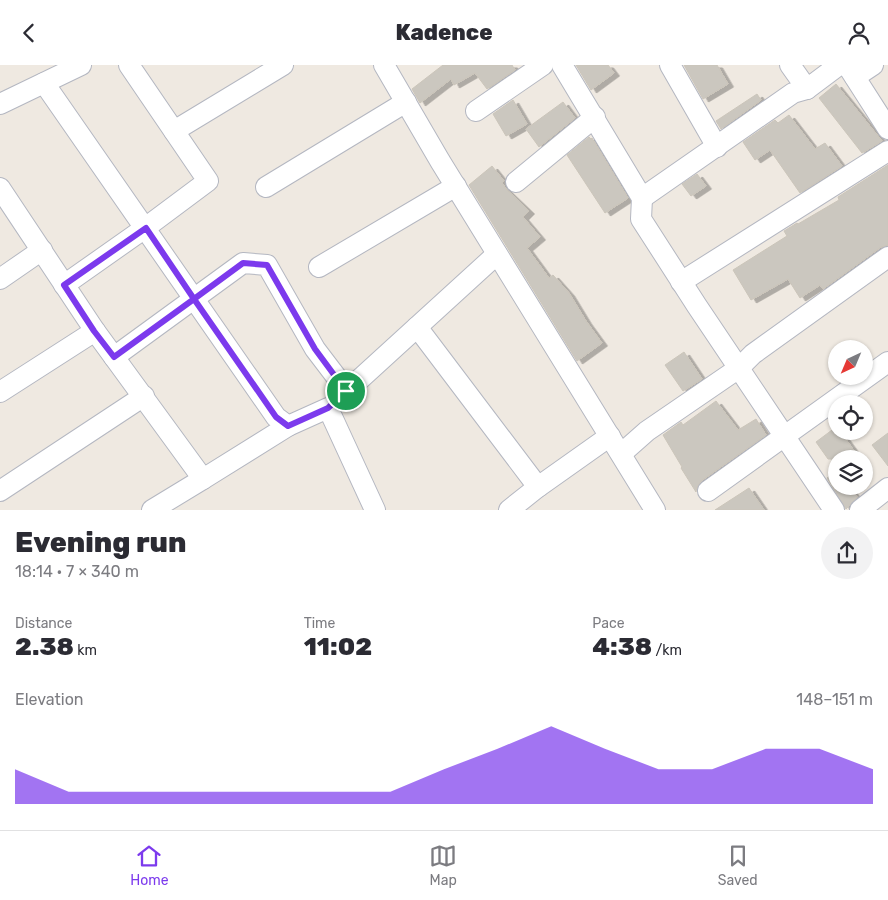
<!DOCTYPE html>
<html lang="en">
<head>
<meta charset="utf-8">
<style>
  body { margin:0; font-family:Rubik,sans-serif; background:#f2f2f3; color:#2b2b33; height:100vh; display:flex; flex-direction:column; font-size:19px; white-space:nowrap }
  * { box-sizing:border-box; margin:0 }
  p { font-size:16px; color:#7c7c81 }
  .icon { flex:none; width:28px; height:28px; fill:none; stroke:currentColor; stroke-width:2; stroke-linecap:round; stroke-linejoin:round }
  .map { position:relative; height:445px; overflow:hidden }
  .panel { display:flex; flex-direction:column; background:#fff; flex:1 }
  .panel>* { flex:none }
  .needle { width:32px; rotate:224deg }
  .fabs { position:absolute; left:828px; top:275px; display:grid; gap:10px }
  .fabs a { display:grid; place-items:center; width:45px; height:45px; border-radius:50%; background:#fff; box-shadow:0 1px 4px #0004; font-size:25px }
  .pin { position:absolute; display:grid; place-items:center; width:42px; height:42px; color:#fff; margin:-21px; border:2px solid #fff; border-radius:50%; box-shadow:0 1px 5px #0007 }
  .round { display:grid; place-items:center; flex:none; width:52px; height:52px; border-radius:26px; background:#f2f2f3 }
  .overview { display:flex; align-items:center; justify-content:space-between; height:85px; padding:0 15px }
  h1 { font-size:28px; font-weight:800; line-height:38px }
  .stats { display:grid; grid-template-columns:repeat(3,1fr); gap:8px; height:85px; padding:5px 15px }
  .stats div { display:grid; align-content:center }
  .stats b { font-size:25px; font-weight:800 }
  .stats small { font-size:14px; font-weight:400 }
  .stats p { font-size:14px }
  .chart { height:140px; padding:10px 15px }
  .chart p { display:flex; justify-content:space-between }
  .chart svg { width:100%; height:90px; margin-top:5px; fill:#7c3aed; opacity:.7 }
  header { display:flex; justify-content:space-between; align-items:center; height:65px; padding:0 15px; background:#fff; font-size:22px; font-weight:800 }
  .tab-bar { display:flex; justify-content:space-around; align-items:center; height:70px; border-top:1px solid #e1e1e2; background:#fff; font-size:14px; color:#7c7c81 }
  .tab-bar a { display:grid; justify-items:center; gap:2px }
  .tab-bar .current { color:#7c3aed }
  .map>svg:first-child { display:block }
  .building { fill:#cbc7bf; stroke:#cbc5ba; filter:url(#shadow) }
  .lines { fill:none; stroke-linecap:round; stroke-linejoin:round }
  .minor-casing { stroke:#b4b7c1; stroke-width:22 }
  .minor { stroke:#fff; stroke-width:20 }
  .route-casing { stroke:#fff; stroke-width:10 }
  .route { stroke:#7c3aed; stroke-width:6 }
</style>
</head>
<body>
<header><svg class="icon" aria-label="back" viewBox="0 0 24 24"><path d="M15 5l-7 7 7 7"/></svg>Kadence<svg class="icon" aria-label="person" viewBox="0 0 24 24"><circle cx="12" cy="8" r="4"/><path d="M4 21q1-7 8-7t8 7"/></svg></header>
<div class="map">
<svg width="888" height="445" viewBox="0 0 888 445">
  <defs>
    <filter id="shadow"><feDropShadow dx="5.5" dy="3" stdDeviation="0" flood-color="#0004"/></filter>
  </defs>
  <rect width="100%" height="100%" fill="#efe9e1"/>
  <g class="building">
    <path d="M 443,0 L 512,0 L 515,5 L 487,24 L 475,8 L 454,20 L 451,14 L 420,38 L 412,24 Z"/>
    <path d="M 576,0 L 608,0 L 614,8 L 591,25 Z"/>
    <path d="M 684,0 L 717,0 L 728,19 L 703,34 Z"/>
    <path d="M 836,19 L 882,76 L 862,88 L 819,33 Z"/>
    <path d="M 757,29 L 761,35 L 721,64 L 716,56 Z"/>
    <path d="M 513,35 L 527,59 L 506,71 L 493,49 Z"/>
    <path d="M 563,37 L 575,53 L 539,82 L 526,64 Z"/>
    <path d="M 789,50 L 815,84 L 825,78 L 842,101 L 800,128 L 770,85 L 755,95 L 743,77 L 775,55 L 778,58 Z"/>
    <path d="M 589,72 L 591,74 L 592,73 L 628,133 L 605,148 L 567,90 Z"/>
    <path d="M 888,100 L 888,180 L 881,182 L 823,224 L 820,220 L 800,233 L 788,214 L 751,235 L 733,205 L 787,171 L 784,166 L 797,158 L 798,159 L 839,135 L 838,132 Z"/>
    <path d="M 492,101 L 504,116 L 502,118 L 507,125 L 529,146 L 523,152 L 540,172 L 527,183 L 549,213 L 553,210 L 569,228 L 586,256 L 602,278 L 577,296 L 469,120 Z"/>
    <path d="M 697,109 L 706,121 L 691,131 L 682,119 Z"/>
    <path d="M 684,287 L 702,314 L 683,326 L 665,300 Z"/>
    <path d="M 716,336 L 738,365 L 756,354 L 766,370 L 701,416 L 697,422 L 696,427 L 681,403 L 682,402 L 663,370 L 681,357 L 683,360 Z"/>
    <path d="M 836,362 L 836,366 L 840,366 L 855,387 L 847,394 L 828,394 L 816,377 Z"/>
    <path d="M 888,368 L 888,401 L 872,380 Z"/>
    <path d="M 836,405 L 836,421 L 848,421 L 857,432 L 846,444 L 827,413 Z"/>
    <path d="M 749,423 L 764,445 L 715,445 Z"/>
  </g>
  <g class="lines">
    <defs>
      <g id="minor">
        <path d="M 384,0 L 440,96 L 655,445"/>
        <path d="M 562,0 L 642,133 L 641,154 L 697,241 L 834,445"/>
        <path d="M 670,0 L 717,82"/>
        <path d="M 790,0 L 807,24 L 839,0"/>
        <path d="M 847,0 L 888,64"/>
        <path d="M 855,12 L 873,0"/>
        <path d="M 44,18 L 276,352 L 288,361 L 328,343 L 375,445"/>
        <path d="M 0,39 L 81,0"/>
        <path d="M 476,46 L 543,0"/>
        <path d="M 174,66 L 283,0"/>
        <path d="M 516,117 L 595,52"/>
        <path d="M 266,122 L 406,37"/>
        <path d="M 0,123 L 95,266 L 203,414 L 288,361"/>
        <path d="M 642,133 L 793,28 L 807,24"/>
        <path d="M 319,202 L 456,121"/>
        <path d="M 0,214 L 42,185"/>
        <path d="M 681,217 L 888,86"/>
        <path d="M 64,220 L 145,163 L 208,116 L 129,0"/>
        <path d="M 417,262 L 538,422"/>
        <path d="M 114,292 L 243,198 L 267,200 L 315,284 L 347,326"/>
        <path d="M 0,327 L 95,266"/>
        <path d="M 337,335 L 497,189"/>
        <path d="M 621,389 L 647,366 L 739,303 L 753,289 L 888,192"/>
        <path d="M 0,426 L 144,331"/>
        <path d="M 708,426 L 888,297"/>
        <path d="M 152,445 L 203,414"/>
        <path d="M 509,445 L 538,422 L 610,371"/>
        <path d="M 860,445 L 888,423"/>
      </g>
    </defs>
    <use href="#minor" class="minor-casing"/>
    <use href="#minor" class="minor"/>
  </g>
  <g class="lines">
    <defs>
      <path id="route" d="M 346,326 L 328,343 L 288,361 L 276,352 L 194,234 L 114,292 L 94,266 L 64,220 L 146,163 L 194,234 L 243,198 L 267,200 L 315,284 L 346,326"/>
    </defs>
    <use href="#route" class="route-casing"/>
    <use href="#route" class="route"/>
  </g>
</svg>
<div class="fabs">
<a><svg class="needle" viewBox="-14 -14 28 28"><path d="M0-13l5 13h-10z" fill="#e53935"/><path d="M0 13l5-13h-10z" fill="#7c7c81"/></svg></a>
<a><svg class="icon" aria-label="locate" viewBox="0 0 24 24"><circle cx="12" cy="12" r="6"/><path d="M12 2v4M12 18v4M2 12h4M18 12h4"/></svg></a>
<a><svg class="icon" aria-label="layers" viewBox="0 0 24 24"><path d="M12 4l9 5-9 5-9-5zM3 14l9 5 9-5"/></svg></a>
</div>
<div class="pin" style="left:346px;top:326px;background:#1e9e55"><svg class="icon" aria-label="arrive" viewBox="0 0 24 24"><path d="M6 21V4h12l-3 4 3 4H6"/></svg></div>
</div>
<section class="panel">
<div class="overview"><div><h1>Evening run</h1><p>18:14 · 7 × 340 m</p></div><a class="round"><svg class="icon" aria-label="share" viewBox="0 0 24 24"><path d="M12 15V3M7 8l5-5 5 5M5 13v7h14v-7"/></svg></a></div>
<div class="stats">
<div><p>Distance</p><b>2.38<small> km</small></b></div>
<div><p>Time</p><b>11:02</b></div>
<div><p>Pace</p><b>4:38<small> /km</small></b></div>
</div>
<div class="chart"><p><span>Elevation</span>148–151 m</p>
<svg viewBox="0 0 160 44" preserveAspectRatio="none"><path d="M0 44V27L10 38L20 38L30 38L40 38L50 38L60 38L70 38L80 27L90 17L100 6L110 17L120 27L130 27L140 17L150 17L160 27V44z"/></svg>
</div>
</section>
<nav class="tab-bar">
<a class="current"><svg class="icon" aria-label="home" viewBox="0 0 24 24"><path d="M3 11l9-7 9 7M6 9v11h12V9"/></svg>Home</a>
<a><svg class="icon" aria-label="map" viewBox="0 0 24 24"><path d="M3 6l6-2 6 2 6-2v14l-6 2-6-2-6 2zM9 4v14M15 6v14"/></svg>Map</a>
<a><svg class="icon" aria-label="saved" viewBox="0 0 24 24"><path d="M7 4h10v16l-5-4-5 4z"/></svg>Saved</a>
</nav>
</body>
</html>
